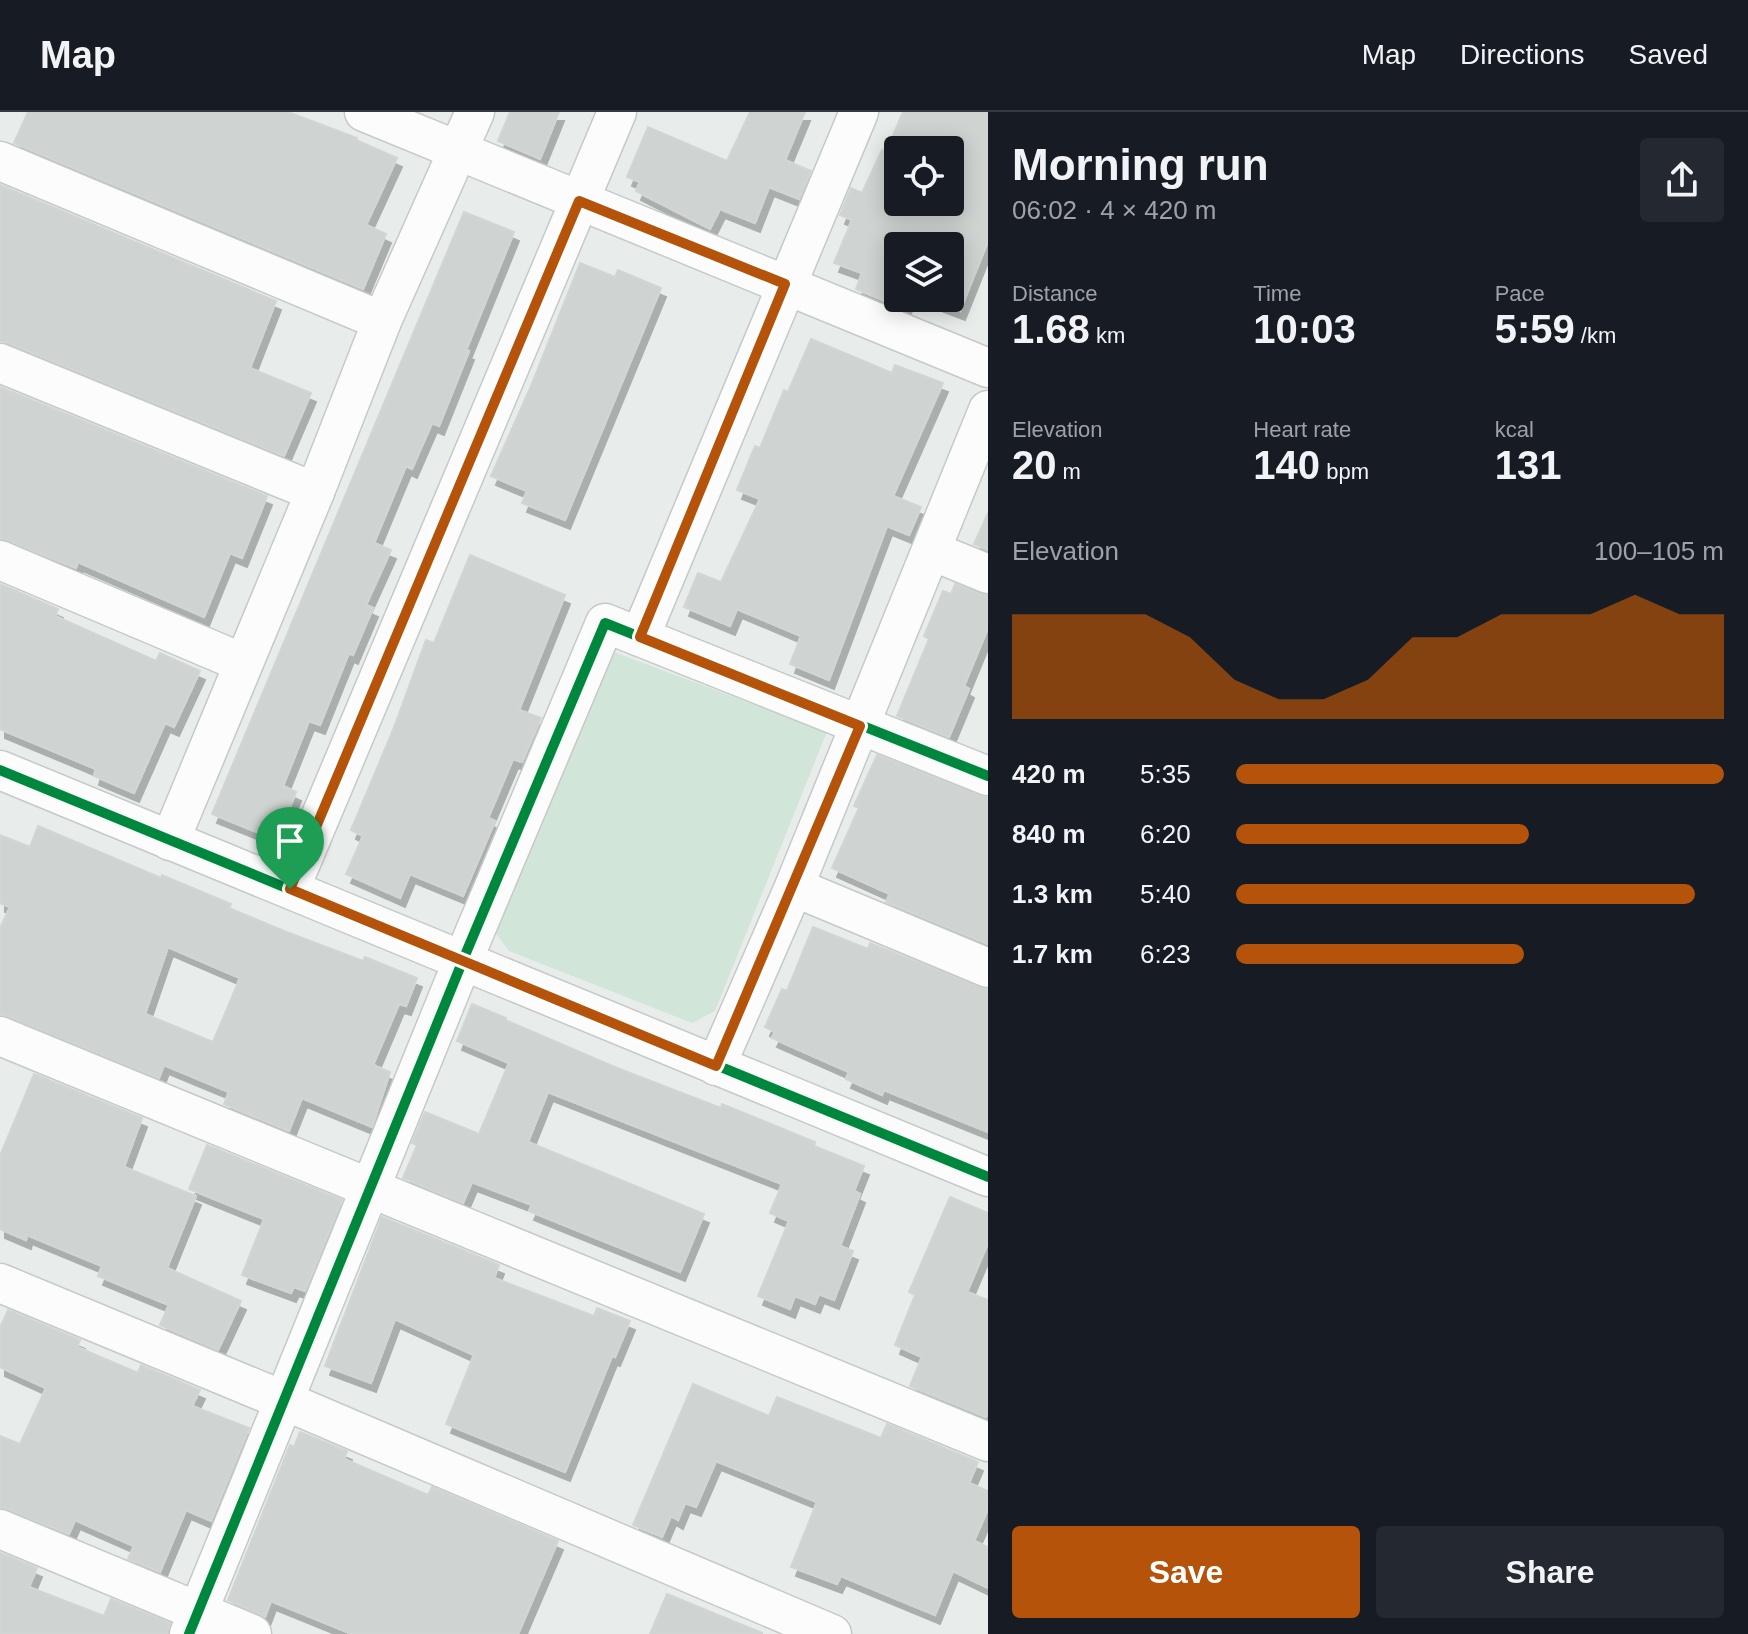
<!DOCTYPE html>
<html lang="en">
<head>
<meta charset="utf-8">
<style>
  body { margin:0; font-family:Helvetica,sans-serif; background:#242831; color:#f1f3f6; height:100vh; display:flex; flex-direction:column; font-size:30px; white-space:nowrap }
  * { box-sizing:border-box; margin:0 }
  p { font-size:26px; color:#9ea1a6 }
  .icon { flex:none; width:44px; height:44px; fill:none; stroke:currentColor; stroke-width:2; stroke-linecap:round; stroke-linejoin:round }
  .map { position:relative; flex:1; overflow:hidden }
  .side { display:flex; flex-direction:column; background:#171b24; width:760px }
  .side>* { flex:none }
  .buttons { position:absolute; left:884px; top:24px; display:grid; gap:16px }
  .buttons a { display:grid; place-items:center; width:80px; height:80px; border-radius:8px; background:#171b24; box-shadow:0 4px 20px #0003; font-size:40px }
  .pin { position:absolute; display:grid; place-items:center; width:68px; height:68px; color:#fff; margin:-82px -34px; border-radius:50% 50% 50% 0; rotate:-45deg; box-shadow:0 0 8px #0007 }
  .pin .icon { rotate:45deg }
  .round { display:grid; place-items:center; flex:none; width:84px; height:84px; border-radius:8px; background:#242831 }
  .overview { display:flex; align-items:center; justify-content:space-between; height:136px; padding:0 24px }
  h1 { font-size:44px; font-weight:700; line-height:60px }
  .metrics { display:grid; grid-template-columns:repeat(3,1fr); gap:12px; height:136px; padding:8px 24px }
  .metrics div { display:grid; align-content:center }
  .metrics b { font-size:40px; font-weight:700 }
  .metrics small { font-size:22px; font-weight:400 }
  .metrics p { font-size:22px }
  .chart { height:224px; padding:16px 24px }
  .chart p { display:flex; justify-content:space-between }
  .chart svg { width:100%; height:144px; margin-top:8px; fill:#b45309; opacity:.7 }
  .button { display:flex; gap:16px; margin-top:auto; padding:16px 24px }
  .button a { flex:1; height:92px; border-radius:8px; background:#b45309; color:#fff; font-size:32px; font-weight:700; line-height:92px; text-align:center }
  .button a+a { background:#242831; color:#f1f3f6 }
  ul { padding:0 24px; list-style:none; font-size:26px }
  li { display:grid; grid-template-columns:128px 96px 1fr; align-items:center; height:60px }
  li i { height:20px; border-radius:10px; background:#b45309 }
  header { display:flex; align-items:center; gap:48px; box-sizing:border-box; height:112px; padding:0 40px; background:#171b24; border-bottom:2px solid #363941 }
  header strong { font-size:38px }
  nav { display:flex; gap:44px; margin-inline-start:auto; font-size:28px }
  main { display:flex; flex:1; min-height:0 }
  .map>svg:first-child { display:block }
  .green { fill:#d1e6d8 }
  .building { fill:#cfd4d2; stroke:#d1d6d4; stroke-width:2; fill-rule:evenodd; filter:url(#shadow) }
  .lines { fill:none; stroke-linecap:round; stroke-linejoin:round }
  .minor-casing { stroke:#c5cac8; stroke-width:41 }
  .minor { stroke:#fcfcfc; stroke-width:38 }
  .cycleway-casing { stroke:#f7fbf9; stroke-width:15 }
  .cycleway { stroke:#00873e; stroke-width:10 }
  .route-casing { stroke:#fff; stroke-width:16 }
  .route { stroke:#b45309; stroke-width:10 }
</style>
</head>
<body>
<header>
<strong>Map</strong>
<nav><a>Map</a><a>Directions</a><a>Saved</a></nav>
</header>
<main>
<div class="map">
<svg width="988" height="1522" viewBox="0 0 988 1522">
  <defs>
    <filter id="shadow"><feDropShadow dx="5" dy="9" stdDeviation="0" flood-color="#0004"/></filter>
  </defs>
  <rect width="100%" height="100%" fill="#e8edeb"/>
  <path class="green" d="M 614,540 L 827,620 L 715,899 L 692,911 L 509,839 L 494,819 Z"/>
  <g class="building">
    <path d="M 28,0 L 288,0 L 357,26 L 356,28 L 397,46 L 366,113 L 386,122 L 363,177 L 14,31 Z"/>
    <path d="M 510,0 L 559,0 L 540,47 L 498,29 Z"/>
    <path d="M 750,0 L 805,0 L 785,48 L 811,59 L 799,87 L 769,75 L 755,111 L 720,97 L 710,117 L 636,79 L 640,70 L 627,65 L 648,15 L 727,49 Z"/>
    <path d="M 903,0 L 988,0 L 988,129 L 960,199 L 926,186 L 950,186 L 950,134 L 898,134 L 898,186 L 909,186 L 904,197 L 856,177 L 862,161 L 834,151 L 852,108 L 840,103 L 851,76 L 862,81 L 882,38 L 886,40 ZM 898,38 L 950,38 L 950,90 L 898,90 Z"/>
    <path d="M 0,73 L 276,189 L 250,256 L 311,281 L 284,344 L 8,231 L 0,229 Z"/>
    <path d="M 464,100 L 514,120 L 466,238 L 469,239 L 439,314 L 432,311 L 412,357 L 406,354 L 374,431 L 391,438 L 366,493 L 373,496 L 353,543 L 349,541 L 320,613 L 309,609 L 283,674 L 296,680 L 277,728 L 212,702 Z"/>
    <path d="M 580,151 L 615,165 L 618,158 L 661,176 L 565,408 L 522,391 L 527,379 L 491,364 L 531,274 Z"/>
    <path d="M 811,227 L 892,261 L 895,253 L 943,271 L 893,384 L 921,395 L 909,423 L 887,414 L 829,568 L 790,552 L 801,524 L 737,497 L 730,514 L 684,495 L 698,461 L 721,470 L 760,387 L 737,378 L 755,334 L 760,336 L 784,278 L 788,280 Z"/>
    <path d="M 0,275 L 267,384 L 242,446 L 230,441 L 204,505 L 78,450 L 76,456 L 0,426 Z"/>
    <path d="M 988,401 L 988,438 L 974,432 Z"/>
    <path d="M 470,443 L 565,483 L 519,598 L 541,606 L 522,650 L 513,647 L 488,706 L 495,709 L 463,784 L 410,762 L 400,786 L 346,762 L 363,724 L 351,718 L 393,618 L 426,528 L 434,531 Z"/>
    <path d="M 0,472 L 58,497 L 55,504 L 156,549 L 160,541 L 200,559 L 174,615 L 165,611 L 134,681 L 94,664 L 96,657 L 0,617 Z"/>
    <path d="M 955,472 L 988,484 L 988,516 L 964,574 L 969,577 L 949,625 L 897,604 L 929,527 L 924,524 L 943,479 L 951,482 Z"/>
    <path d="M 877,643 L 988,686 L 988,832 L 886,790 L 890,782 L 832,756 L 859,696 L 854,694 Z"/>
    <path d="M 38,714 L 161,766 L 162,763 L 231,792 L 229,796 L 284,819 L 363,849 L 365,845 L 417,866 L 406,894 L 399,892 L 373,953 L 390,960 L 372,1015 L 302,986 L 289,1019 L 224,992 L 229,980 L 164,953 L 159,966 L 0,902 L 0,816 L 10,795 L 0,791 L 0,723 L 30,735 ZM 168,835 L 240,866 L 213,930 L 145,902 Z"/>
    <path d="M 813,815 L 868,837 L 870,831 L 988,878 L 988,1020 L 884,978 L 882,983 L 846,967 L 849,960 L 772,926 L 775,920 L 765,915 L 782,877 L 787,879 Z"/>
    <path d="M 472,892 L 506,906 L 505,908 L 617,956 L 721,996 L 722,992 L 815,1030 L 814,1034 L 864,1054 L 854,1079 L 860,1082 L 840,1134 L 853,1139 L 834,1188 L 819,1182 L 815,1192 L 795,1184 L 790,1197 L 758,1184 L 789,1109 L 770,1101 L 782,1072 L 548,980 L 528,1030 L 704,1102 L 680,1160 L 529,1099 L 532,1093 L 472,1070 L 463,1091 L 403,1066 L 417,1033 L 412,1031 L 425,1000 L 479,1022 L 509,951 L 457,929 Z"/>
    <path d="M 34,962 L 142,1006 L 124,1055 L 196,1084 L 167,1156 L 241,1189 L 218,1238 L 160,1213 L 169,1193 L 98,1164 L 102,1154 L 27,1123 L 26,1128 L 0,1117 L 0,1044 Z"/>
    <path d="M 207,1033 L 342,1088 L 305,1179 L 294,1175 L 291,1181 L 242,1163 L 264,1107 L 189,1077 Z"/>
    <path d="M 950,1085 L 988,1101 L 988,1131 L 967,1180 L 988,1188 L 988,1300 L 986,1305 L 910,1274 L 922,1245 L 895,1233 L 915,1183 L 909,1180 Z"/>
    <path d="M 382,1105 L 499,1153 L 494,1166 L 594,1204 L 597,1196 L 630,1209 L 615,1245 L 612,1244 L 565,1360 L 446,1312 L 474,1243 L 395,1207 L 371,1271 L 325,1254 Z"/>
    <path d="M 8,1198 L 80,1228 L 77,1235 L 138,1261 L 141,1253 L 200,1278 L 192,1294 L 249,1316 L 211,1409 L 186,1398 L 160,1460 L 128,1447 L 134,1434 L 75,1408 L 69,1422 L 0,1395 L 0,1324 L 20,1332 L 46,1276 L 0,1255 L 0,1216 Z"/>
    <path d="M 693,1272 L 769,1304 L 777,1285 L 881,1326 L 887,1312 L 978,1350 L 969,1371 L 988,1379 L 988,1397 L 974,1429 L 988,1435 L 988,1476 L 953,1459 L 935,1503 L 841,1464 L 837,1472 L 791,1455 L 817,1390 L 716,1349 L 696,1395 L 685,1391 L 678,1408 L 671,1404 L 662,1425 L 633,1413 Z"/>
    <path d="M 300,1320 L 347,1339 L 344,1347 L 428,1383 L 432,1375 L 558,1429 L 518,1522 L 352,1522 L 271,1489 L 265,1505 L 228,1488 L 290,1333 L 294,1335 Z"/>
    <path d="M 0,1441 L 37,1456 L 29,1475 L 104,1504 L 111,1487 L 170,1511 L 167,1522 L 0,1522 Z"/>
    <path d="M 667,1482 L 762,1521 L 762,1522 L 650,1522 Z"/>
  </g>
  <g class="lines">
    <defs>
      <g id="minor">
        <path d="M 364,0 L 988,256"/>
        <path d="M 0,49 L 382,209"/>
        <path d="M 0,251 L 315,380"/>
        <path d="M 932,439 L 988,462"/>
        <path d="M 0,448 L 243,551"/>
        <path d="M 640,525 L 859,0"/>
        <path d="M 0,658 L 988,1065"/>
        <path d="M 170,729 L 315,380 L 382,209 L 475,0"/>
        <path d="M 794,775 L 988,856"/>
        <path d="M 290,777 L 617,0"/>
        <path d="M 0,924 L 988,1330"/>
        <path d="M 716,954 L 794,775 L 988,298"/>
        <path d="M 0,1171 L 285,1289 L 832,1522"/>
        <path d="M 0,1417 L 252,1522"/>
        <path d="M 189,1522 L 463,848 L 605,511 L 988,664"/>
      </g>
    </defs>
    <use href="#minor" class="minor-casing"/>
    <use href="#minor" class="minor"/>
    <defs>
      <g id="cycleway">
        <path d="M 0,658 L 988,1065"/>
        <path d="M 189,1522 L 463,848 L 605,511 L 988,664"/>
      </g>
    </defs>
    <use href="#cycleway" class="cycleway-casing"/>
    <use href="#cycleway" class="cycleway"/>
  </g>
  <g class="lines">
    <defs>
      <path id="route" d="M 579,89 L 785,172 L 640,525 L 860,614 L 716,954 L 290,777 Z"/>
    </defs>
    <use href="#route" class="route-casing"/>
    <use href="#route" class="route"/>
  </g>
</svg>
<div class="buttons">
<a><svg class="icon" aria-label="locate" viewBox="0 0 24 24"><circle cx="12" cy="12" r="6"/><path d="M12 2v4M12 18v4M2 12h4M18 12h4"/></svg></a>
<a><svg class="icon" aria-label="layers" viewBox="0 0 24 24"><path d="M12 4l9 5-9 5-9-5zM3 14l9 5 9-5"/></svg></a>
</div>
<div class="pin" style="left:290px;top:777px;background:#1e9e55"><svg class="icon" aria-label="arrive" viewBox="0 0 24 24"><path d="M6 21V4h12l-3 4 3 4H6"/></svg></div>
</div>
<section class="side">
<div class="overview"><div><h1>Morning run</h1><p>06:02 · 4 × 420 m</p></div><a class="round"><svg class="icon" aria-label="share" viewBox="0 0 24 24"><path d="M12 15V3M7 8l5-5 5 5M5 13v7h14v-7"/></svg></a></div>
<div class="metrics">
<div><p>Distance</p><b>1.68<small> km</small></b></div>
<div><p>Time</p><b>10:03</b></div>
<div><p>Pace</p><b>5:59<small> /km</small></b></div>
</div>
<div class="metrics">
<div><p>Elevation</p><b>20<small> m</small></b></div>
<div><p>Heart rate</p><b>140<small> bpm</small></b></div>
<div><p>kcal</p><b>131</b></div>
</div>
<div class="chart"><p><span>Elevation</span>100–105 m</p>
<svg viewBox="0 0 160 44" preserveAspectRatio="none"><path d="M0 44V12L10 12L20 12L30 12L40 19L50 32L60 38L70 38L80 32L90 19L100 19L110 12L120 12L130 12L140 6L150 12L160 12V44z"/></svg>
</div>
<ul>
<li><b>420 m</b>5:35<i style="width:100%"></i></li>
<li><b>840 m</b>6:20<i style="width:60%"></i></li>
<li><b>1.3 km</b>5:40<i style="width:94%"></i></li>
<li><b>1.7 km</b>6:23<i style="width:59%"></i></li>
</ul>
<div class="button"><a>Save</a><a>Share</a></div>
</section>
</main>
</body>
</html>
